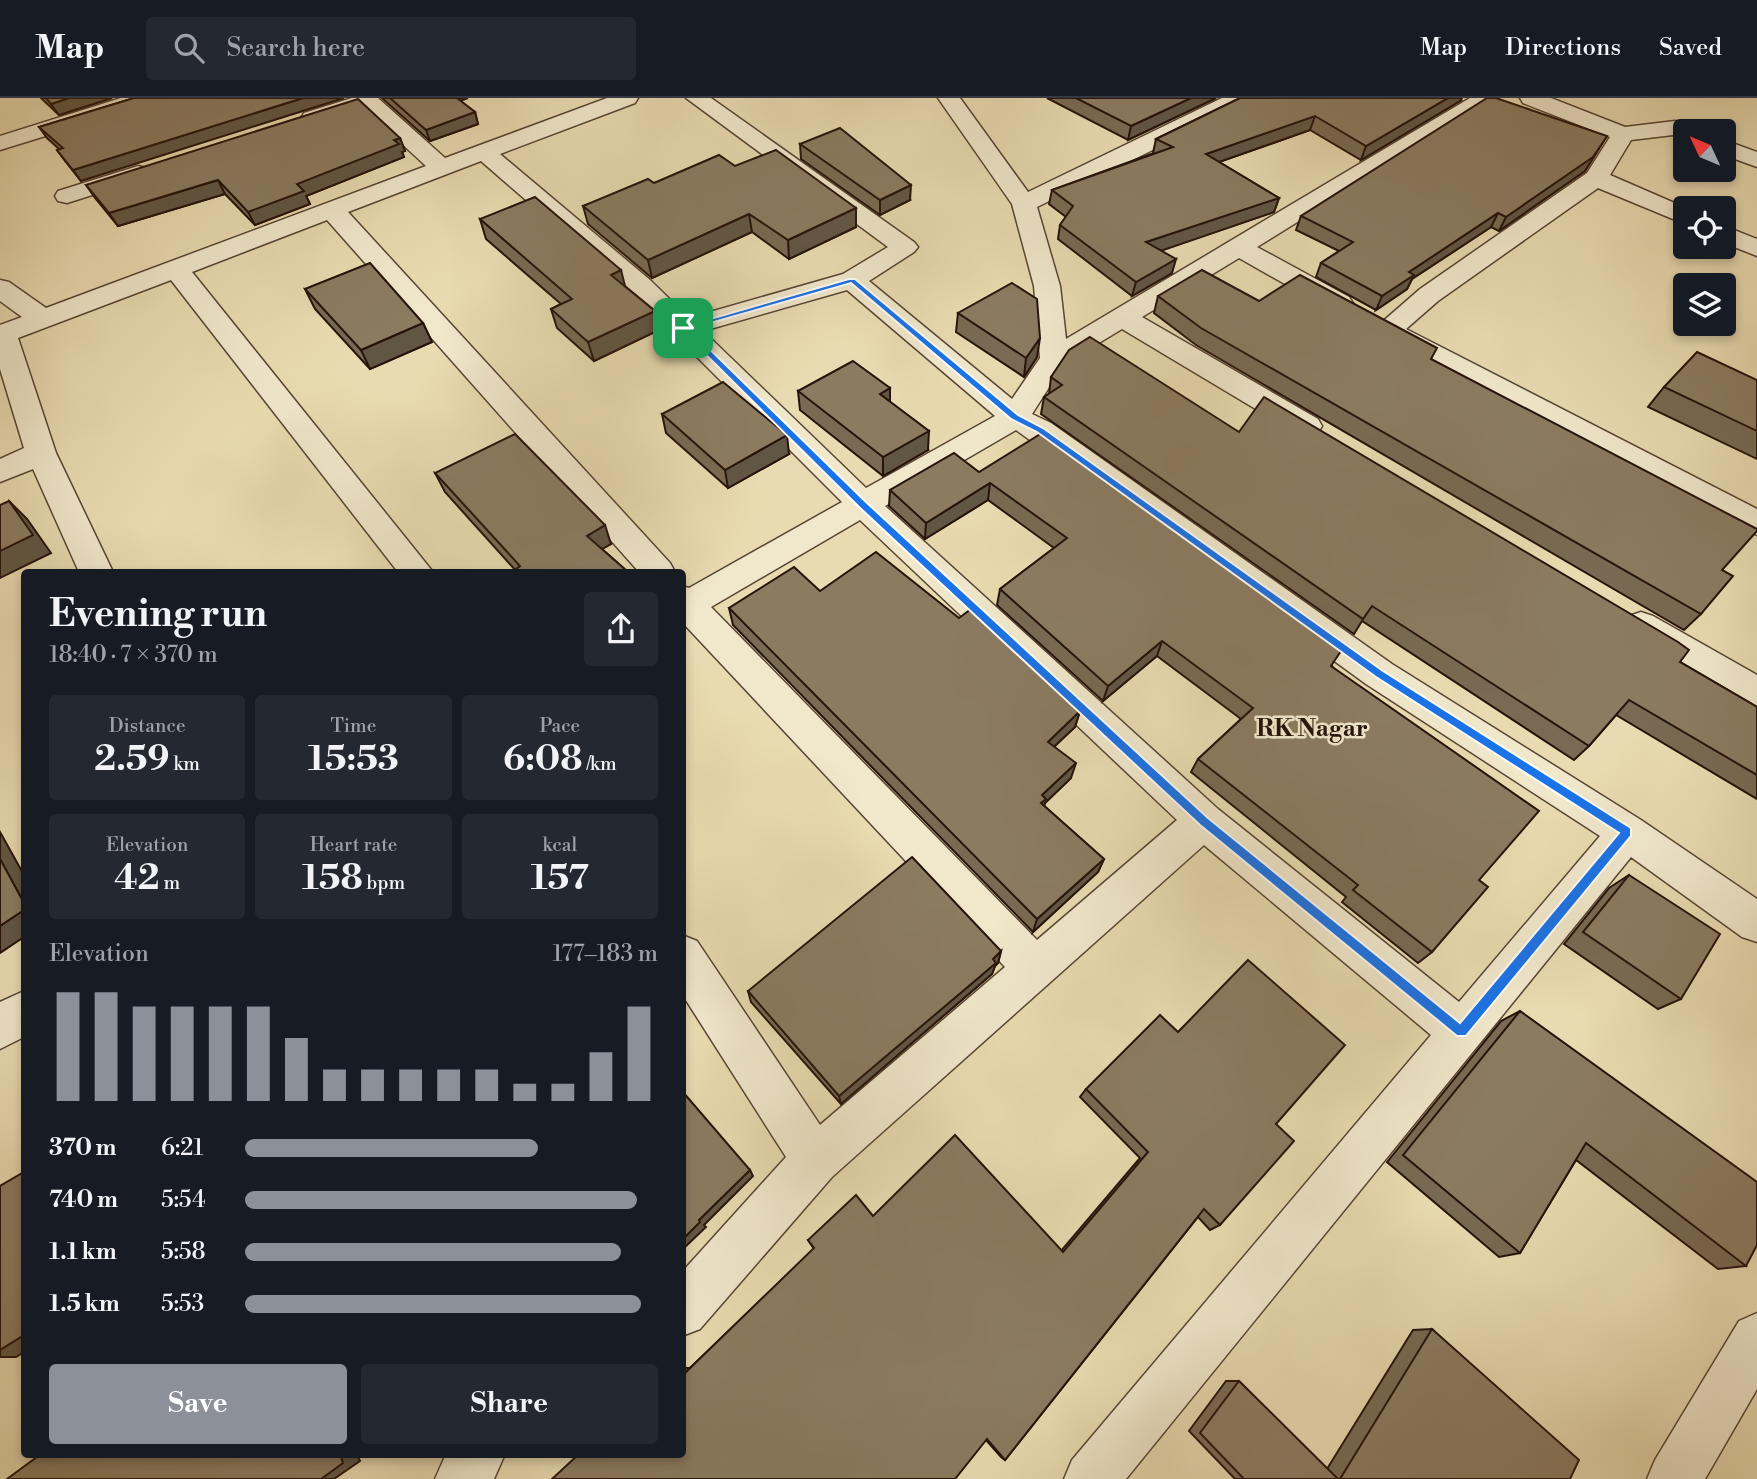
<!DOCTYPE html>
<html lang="en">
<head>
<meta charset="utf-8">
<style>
  body { margin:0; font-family:"Libre Bodoni",serif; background:#242831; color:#f1f3f6; height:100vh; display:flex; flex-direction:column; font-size:26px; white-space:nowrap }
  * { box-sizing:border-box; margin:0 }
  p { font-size:23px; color:#9ea1a6 }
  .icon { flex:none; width:38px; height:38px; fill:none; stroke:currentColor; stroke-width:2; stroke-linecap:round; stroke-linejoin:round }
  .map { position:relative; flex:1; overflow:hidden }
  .panel { position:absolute; left:21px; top:471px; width:665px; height:889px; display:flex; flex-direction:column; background:#171b24; border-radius:7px; box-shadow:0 4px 10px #0003 }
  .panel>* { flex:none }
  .needle { width:46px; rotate:314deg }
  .tools { position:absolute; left:1673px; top:21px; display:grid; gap:14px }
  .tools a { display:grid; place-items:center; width:63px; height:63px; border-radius:7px; background:#171b24; box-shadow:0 4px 10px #0003; font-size:35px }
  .pin { position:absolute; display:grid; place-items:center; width:60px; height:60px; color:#fff; margin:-30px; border-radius:14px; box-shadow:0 4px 10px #0006 }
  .round { display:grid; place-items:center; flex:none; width:74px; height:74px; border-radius:7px; background:#242831 }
  .overview { display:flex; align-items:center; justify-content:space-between; height:119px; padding:0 28px }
  h1 { font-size:38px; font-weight:700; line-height:52px }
  .metrics { display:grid; grid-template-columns:repeat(3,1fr); gap:10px; height:119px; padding:7px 28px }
  .metrics div { display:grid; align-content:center; border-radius:7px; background:#242831; text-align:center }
  .metrics b { font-size:35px; font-weight:700 }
  .metrics small { font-size:19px; font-weight:400 }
  .metrics p { font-size:19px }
  .chart { height:196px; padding:14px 28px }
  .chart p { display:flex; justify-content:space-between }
  .chart svg { width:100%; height:126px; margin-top:7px; stroke:#8c9099; stroke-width:6 }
  .action { display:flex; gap:14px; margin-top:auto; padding:14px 28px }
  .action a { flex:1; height:80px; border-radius:7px; background:#8c9099; color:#fff; font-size:28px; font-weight:700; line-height:80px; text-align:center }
  .action a+a { background:#242831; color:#f1f3f6 }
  ul { padding:0 28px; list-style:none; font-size:23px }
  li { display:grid; grid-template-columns:112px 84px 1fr; align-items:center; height:52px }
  li i { height:18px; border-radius:9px; background:#8c9099 }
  header { display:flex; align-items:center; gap:42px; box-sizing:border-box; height:98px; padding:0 35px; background:#171b24; border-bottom:2px solid #363941 }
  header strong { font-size:33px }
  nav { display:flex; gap:38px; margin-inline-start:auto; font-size:24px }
  .search { width:490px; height:63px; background:#242831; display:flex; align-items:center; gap:18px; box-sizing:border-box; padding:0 24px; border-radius:7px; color:#9ea1a6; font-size:26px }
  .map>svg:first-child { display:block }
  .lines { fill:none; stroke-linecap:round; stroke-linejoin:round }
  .minor-casing { stroke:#574534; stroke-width:3 }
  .minor { fill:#f1e8cc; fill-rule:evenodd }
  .wall { fill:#786a53; stroke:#26130a; stroke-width:2 }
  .shaded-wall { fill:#615644; stroke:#26130a; stroke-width:2 }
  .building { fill:#8b7b61; stroke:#26130a; stroke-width:2 }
  .route { fill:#1a73e8; stroke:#fff; stroke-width:2; fill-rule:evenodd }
  .labels { text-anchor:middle; stroke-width:5; stroke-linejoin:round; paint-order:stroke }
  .neighbourhood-label { font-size:24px; font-weight:bold; fill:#26130a; stroke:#f1e8cc }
</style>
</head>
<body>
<header>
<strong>Map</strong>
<div class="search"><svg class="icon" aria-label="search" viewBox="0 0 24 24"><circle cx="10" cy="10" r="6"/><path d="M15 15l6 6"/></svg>Search here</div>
<nav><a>Map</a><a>Directions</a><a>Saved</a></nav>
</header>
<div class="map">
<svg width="1757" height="1381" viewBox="0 0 1757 1381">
  <rect width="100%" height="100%" fill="#e9dbb1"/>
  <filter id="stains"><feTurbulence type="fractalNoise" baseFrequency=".00286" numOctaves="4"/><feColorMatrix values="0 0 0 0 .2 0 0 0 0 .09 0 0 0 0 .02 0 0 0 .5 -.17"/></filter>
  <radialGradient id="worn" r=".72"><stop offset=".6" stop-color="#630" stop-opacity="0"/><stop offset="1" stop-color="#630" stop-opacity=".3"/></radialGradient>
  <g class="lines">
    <defs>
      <g id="minor">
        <path d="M 121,0 L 155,0 L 152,5 L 0,52 L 0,38 Z"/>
        <path d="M 352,0 L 378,0 L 445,60 L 607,0 L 638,0 L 635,5 L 500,56 L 650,182 L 689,220 L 843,176 L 888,149 L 686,0 L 711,0 L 914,144 L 918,149 L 914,154 L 869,183 L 1012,301 L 1040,260 L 1034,188 L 1012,106 L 938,0 L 960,0 L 1028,94 L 1222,0 L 1251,0 L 1248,5 L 1037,109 L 1060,188 L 1066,241 L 1470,0 L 1497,0 L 1257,149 L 1349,199 L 1353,205 L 1349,211 L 1329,211 L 1239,160 L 1142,219 L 1318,321 L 1322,328 L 1318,335 L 1307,338 L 1296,335 L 1122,231 L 1064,266 L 1032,316 L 1051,325 L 1392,566 L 1641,722 L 1757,801 L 1757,844 L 1742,839 L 1631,759 L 1126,1381 L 1064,1381 L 1072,1362 L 1431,937 L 1204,747 L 832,1079 L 700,1231 L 682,1238 L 682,1174 L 786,1059 L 682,896 L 682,837 L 697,843 L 820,1027 L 1005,869 L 682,524 L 682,488 L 689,490 L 842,404 L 632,194 L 481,63 L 348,114 L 670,465 L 675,474 L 639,474 L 327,122 L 192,174 L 433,474 L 398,474 L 171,182 L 18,240 L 56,355 L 113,474 L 79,474 L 33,371 L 0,384 L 0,361 L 24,350 L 0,271 L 0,227 L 22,219 L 0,203 L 0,182 L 9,184 L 46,210 L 426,68 L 364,11 L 312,27 L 301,20 L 304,15 ZM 847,192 L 995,318 L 866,390 L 703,233 ZM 1016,332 L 1366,586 L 1600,738 L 1459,904 L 1218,711 L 885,408 ZM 860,422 L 1177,722 L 1037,842 L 711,509 Z"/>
        <path d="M 1520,0 L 1551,0 L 1625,29 L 1675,23 L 1693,29 L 1696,33 L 1685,33 L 1685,41 L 1673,37 L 1631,42 L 1610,77 L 1686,110 L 1685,126 L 1598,90 L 1438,203 L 1406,231 L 1757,411 L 1757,437 L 1377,238 L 1373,232 L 1420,191 L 1587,75 L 1610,39 L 1523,5 Z"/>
        <path d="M 1724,42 L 1757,54 L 1757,69 L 1724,57 Z"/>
        <path d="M 138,68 L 146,70 L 150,75 L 146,80 L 67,105 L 58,103 L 55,98 L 58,93 Z"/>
        <path d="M 1724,128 L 1757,141 L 1757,158 L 1724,145 Z"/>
        <path d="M 1641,514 L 1653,518 L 1757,577 L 1757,610 L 1744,605 L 1629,536 L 1624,527 L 1629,518 Z"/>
        <path d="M 24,893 L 24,939 L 0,951 L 0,904 Z"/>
        <path d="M 1757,1215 L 1757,1291 L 1705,1381 L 1647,1381 L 1655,1362 L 1739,1223 Z"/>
        <path d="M 446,1356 L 505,1356 L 494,1381 L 435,1381 Z"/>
      </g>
    </defs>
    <use href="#minor" class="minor-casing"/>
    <use href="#minor" class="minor"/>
  </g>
  <g class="wall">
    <path d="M 41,0 L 112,0 L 59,17 Z"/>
    <path d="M 134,0 L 81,83 L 65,63 L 57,52 L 59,51 L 47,40 L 39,29 Z"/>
    <path d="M 382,0 L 468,0 L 460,3 L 475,14 L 478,26 L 430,43 Z"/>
    <path d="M 1047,0 L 1216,0 L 1128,42 Z"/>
    <path d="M 1240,0 L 1460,3 L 1361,62 L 1310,32 L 1219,64 L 1279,100 L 1274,114 L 1161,152 L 1172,175 L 1132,198 L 1058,141 L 1060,127 L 1066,119 L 1049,106 L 1052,92 L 1154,55 L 1153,55 L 1156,41 Z"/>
    <path d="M 400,40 L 405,53 L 402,54 L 404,59 L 306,98 L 310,106 L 255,127 L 225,96 L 118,128 L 95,100 L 86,87 Z"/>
    <path d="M 800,46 L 910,102 L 880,117 L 801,61 Z"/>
    <path d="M 1598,52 L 1585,73 L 1499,133 L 1491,129 L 1412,181 L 1407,191 L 1376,212 L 1316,179 L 1321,165 L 1339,153 L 1296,132 L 1301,118 Z"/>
    <path d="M 735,68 L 856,110 L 856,129 L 789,161 L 752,134 L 652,180 L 588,126 L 583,108 L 654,85 Z"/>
    <path d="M 480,121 L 625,188 L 655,213 L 659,232 L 594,263 L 557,230 L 551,211 L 561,206 L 486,141 Z"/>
    <path d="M 305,191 L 423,225 L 432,244 L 370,271 L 315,211 Z"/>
    <path d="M 1158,198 L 1259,203 L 1431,261 L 1722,472 L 1701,516 L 1684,532 L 1196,247 L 1154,215 Z"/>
    <path d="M 958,215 L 1037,259 L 1024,279 L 956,234 Z"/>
    <path d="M 1051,279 L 1239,334 L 1680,564 L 1757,609 L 1757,701 L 1616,617 L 1589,648 L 1574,662 L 1362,523 L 1354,536 L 1041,316 L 1044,299 L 1049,296 Z"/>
    <path d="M 1757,282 L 1757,361 L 1648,309 L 1664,289 Z"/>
    <path d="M 798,293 L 928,352 L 883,378 L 800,312 Z"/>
    <path d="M 662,316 L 789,356 L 728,390 L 666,335 Z"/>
    <path d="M 979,374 L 1332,568 L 1479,782 L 1432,854 L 1418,865 L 1342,804 L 1346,799 L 1191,674 L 1198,661 L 1241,621 L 1157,558 L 1103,603 L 997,507 L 1000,491 L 1054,450 L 988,402 L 925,441 L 889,408 L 890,392 Z"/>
    <path d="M 435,375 L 611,446 L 602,451 L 628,474 L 517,474 L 445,394 Z"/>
    <path d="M 820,493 L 1080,613 L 1075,629 L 1054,649 L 1071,680 L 1045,705 L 1044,708 L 1104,761 L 1098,774 L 1033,834 L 733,527 L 729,510 Z"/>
    <path d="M 1629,777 L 1681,901 L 1658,911 L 1564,846 L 1609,790 Z"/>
    <path d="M 1001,853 L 998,865 L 995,868 L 992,876 L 841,1006 L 751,904 L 748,893 Z"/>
    <path d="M 1520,913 L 1746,1168 L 1718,1171 L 1576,1062 L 1520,1155 L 1499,1159 L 1387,1064 L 1501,923 Z"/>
    <path d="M 1086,991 L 1276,1026 L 1220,1127 L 1210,1132 L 1198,1119 L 1005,1362 L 1001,1359 L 986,1342 L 682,1356 L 684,1270 L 690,1270 L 814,1151 L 808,1142 L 873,1118 L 1061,1153 L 1140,1060 L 1080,999 Z"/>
    <path d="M 1432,1231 L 1570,1381 L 1235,1381 L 1189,1333 L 1226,1283 L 1239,1283 L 1327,1371 L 1413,1232 Z"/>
  </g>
  <g class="shaded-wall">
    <path d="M 69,0 L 112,0 L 59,17 L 51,6 Z"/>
    <path d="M 303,0 L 344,0 L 81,83 L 73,72 Z"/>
    <path d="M 1191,0 L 1216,0 L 1128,42 L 1131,28 Z"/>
    <path d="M 1448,0 L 1462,0 L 1460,3 L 1361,62 L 1366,48 Z"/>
    <path d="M 475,14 L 478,26 L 430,43 L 426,32 Z"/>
    <path d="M 1315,18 L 1310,32 L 1202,70 L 1206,56 Z"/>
    <path d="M 1607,38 L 1585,73 L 1499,133 L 1506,119 Z"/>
    <path d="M 400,40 L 405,53 L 402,54 L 404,59 L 306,98 L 310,106 L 255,127 L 248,114 L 297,86 Z"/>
    <path d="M 218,82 L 225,96 L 118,128 L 109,115 Z"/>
    <path d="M 911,87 L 910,102 L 880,117 L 880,102 Z"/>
    <path d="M 1279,100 L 1274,114 L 1143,159 L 1146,144 Z"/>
    <path d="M 856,110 L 856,129 L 789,161 L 788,142 Z"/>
    <path d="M 1498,115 L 1491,129 L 1412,181 L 1407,191 L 1376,212 L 1382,198 L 1409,174 Z"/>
    <path d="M 749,116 L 752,134 L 652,180 L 648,162 Z"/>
    <path d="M 1176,161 L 1172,175 L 1132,198 L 1136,184 Z"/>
    <path d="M 621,172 L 626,192 L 611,177 Z"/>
    <path d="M 655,213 L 659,232 L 594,263 L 588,244 Z"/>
    <path d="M 423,225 L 432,244 L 370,271 L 361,252 Z"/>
    <path d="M 1040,240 L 1037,259 L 1024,279 L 1026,260 Z"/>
    <path d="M 890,290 L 890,310 L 880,296 Z"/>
    <path d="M 929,333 L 928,352 L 883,378 L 883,359 Z"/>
    <path d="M 787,337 L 789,356 L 728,390 L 725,372 Z"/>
    <path d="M 990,385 L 988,402 L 925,441 L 926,425 Z"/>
    <path d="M 9,403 L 27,421 L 51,455 L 0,480 L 0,453 Z"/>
    <path d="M 605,427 L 611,446 L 593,456 L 587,438 Z"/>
    <path d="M 1162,543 L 1157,558 L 1103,603 L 1108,588 Z"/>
    <path d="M 1080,613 L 1075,629 L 1043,659 L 1048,644 Z"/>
    <path d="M 1076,665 L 1071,680 L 1045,705 L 1042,715 L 1040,710 L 1042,697 Z"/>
    <path d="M 0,734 L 24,777 L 24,805 L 0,761 Z"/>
    <path d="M 1104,761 L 1098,774 L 1033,834 L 1037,821 Z"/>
    <path d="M 24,812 L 24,839 L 0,855 L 0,828 Z"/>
    <path d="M 1001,853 L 998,865 L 995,868 L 992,876 L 841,1006 L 839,998 Z"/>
    <path d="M 750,1072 L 753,1078 L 704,1127 L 706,1129 L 682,1152 L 682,1142 L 699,1122 Z"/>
    <path d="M 24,1237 L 24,1254 L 16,1259 L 0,1259 L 0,1252 Z"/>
    <path d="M 340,1356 L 357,1356 L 360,1363 L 334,1381 L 321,1381 Z"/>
  </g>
  <g class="building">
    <path d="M 46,0 L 69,0 L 51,6 Z"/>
    <path d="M 134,0 L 303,0 L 73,72 L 57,52 L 63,50 L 39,29 Z"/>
    <path d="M 390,0 L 457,0 L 475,14 L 426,32 Z"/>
    <path d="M 1076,0 L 1191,0 L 1131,28 Z"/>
    <path d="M 1240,0 L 1448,0 L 1366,48 L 1315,18 L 1206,56 L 1279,100 L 1146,144 L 1176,161 L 1136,184 L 1060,127 L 1073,108 L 1052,92 L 1173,49 L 1156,41 Z"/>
    <path d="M 1487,0 L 1496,0 L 1607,38 L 1593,59 L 1506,119 L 1498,115 L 1409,174 L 1414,177 L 1382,198 L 1321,165 L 1353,144 L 1301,118 Z"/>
    <path d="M 358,1 L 400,40 L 394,42 L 399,46 L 297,86 L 304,93 L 248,114 L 218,82 L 109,115 L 86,87 Z"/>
    <path d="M 840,30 L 911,87 L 880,102 L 800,46 Z"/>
    <path d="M 776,52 L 856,110 L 788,142 L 749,116 L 648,162 L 583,108 L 648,81 L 654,85 L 719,57 L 735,68 Z"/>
    <path d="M 535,99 L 621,172 L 611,177 L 655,213 L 588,244 L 551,211 L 572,201 L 480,121 Z"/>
    <path d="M 370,165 L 423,225 L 361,252 L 305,191 Z"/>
    <path d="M 1202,172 L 1259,203 L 1300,177 L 1437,250 L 1431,261 L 1757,431 L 1757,433 L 1722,472 L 1733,478 L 1701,516 L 1201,230 L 1158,198 Z"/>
    <path d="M 1012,185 L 1037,201 L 1040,240 L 1026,260 L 958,215 Z"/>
    <path d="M 1090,239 L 1239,334 L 1264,299 L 1678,544 L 1689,552 L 1680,564 L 1757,609 L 1757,677 L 1629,602 L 1589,648 L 1372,508 L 1363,521 L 1044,299 L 1062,287 L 1051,279 L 1069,252 Z"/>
    <path d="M 1697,254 L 1757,282 L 1757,333 L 1664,289 Z"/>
    <path d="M 853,263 L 890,290 L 880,296 L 929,333 L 883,359 L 798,293 Z"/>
    <path d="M 723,284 L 787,337 L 725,372 L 662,316 Z"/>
    <path d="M 1042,335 L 1343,550 L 1331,568 L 1539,713 L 1479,782 L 1488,789 L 1432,854 L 1353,792 L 1358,787 L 1198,661 L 1253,610 L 1162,543 L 1108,588 L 1000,491 L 1067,440 L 990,385 L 926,425 L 890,392 L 954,355 L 979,374 Z"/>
    <path d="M 515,336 L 605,427 L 587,438 L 628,474 L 519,474 L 516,471 L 520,468 L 435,375 Z"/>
    <path d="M 9,403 L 33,437 L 0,453 L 0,407 Z"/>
    <path d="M 876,454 L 959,520 L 971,511 L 1080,613 L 1048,644 L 1076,665 L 1042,697 L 1046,701 L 1041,705 L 1104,761 L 1037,821 L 729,510 L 794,469 L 820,493 Z"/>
    <path d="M 912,759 L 1001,853 L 993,861 L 996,865 L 839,998 L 748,893 Z"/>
    <path d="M 0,761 L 24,805 L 24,812 L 0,828 Z"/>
    <path d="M 1629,777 L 1720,836 L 1681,901 L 1583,834 Z"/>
    <path d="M 1248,862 L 1345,947 L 1276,1026 L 1294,1043 L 1220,1127 L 1204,1111 L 1005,1362 L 987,1341 L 955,1381 L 552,1381 L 579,1356 L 682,1356 L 682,1272 L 684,1270 L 686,1274 L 814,1150 L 808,1142 L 856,1097 L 873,1118 L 955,1037 L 1063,1154 L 1148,1054 L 1086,991 L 1160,917 L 1178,934 Z"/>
    <path d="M 1520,913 L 1757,1084 L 1757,1147 L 1746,1168 L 1586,1045 L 1520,1155 L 1403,1057 Z"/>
    <path d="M 682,993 L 750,1072 L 699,1122 L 700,1124 L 682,1142 Z"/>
    <path d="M 24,1074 L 24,1237 L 0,1252 L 0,1088 Z"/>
    <path d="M 1432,1231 L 1579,1362 L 1570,1381 L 1340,1381 Z"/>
    <path d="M 1239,1283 L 1338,1381 L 1244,1381 L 1200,1335 Z"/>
    <path d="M 41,1356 L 340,1356 L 343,1365 L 321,1381 L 7,1381 Z"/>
  </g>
  <path class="route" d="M 849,181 L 855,181 L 1018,317 L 1043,330 L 1383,573 L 1631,730 L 1631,738 L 1466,938 L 1457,938 L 1200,727 L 859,409 L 679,230 ZM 851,185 L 1011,321 L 1037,334 L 1376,579 L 1619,735 L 1460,925 L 1208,720 L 866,404 L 689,231 Z"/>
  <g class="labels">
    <g class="neighbourhood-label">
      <text x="1312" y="638">RK Nagar</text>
    </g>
  </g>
  <rect width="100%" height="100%" filter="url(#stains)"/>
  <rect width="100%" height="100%" fill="url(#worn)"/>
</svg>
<div class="tools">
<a><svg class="needle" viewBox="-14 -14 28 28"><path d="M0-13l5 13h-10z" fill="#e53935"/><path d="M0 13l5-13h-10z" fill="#9ea1a6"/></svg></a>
<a><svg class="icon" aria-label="locate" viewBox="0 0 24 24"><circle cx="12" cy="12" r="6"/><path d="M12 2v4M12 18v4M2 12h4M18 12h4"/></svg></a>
<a><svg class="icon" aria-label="layers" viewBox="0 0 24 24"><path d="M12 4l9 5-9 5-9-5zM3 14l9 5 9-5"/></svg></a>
</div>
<div class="pin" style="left:683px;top:230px;background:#1e9e55"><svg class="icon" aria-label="arrive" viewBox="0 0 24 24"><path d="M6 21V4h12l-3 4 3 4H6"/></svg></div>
<section class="panel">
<div class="overview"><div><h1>Evening run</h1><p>18:40 · 7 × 370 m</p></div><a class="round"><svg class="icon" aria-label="share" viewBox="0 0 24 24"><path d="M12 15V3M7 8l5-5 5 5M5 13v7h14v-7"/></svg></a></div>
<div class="metrics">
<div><p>Distance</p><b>2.59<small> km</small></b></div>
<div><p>Time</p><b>15:53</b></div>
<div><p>Pace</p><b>6:08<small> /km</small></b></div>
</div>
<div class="metrics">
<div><p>Elevation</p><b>42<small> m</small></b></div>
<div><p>Heart rate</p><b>158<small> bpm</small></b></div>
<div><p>kcal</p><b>157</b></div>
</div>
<div class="chart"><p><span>Elevation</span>177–183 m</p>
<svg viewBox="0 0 160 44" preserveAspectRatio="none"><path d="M5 44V6M15 44V6M25 44V11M35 44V11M45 44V11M55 44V11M65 44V22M75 44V33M85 44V33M95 44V33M105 44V33M115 44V33M125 44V38M135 44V38M145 44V27M155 44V11"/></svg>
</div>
<ul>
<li><b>370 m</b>6:21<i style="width:71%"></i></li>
<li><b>740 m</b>5:54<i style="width:95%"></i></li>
<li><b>1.1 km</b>5:58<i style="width:91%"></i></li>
<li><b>1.5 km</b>5:53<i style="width:96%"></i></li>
</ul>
<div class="action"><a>Save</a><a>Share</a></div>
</section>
</div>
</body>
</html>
